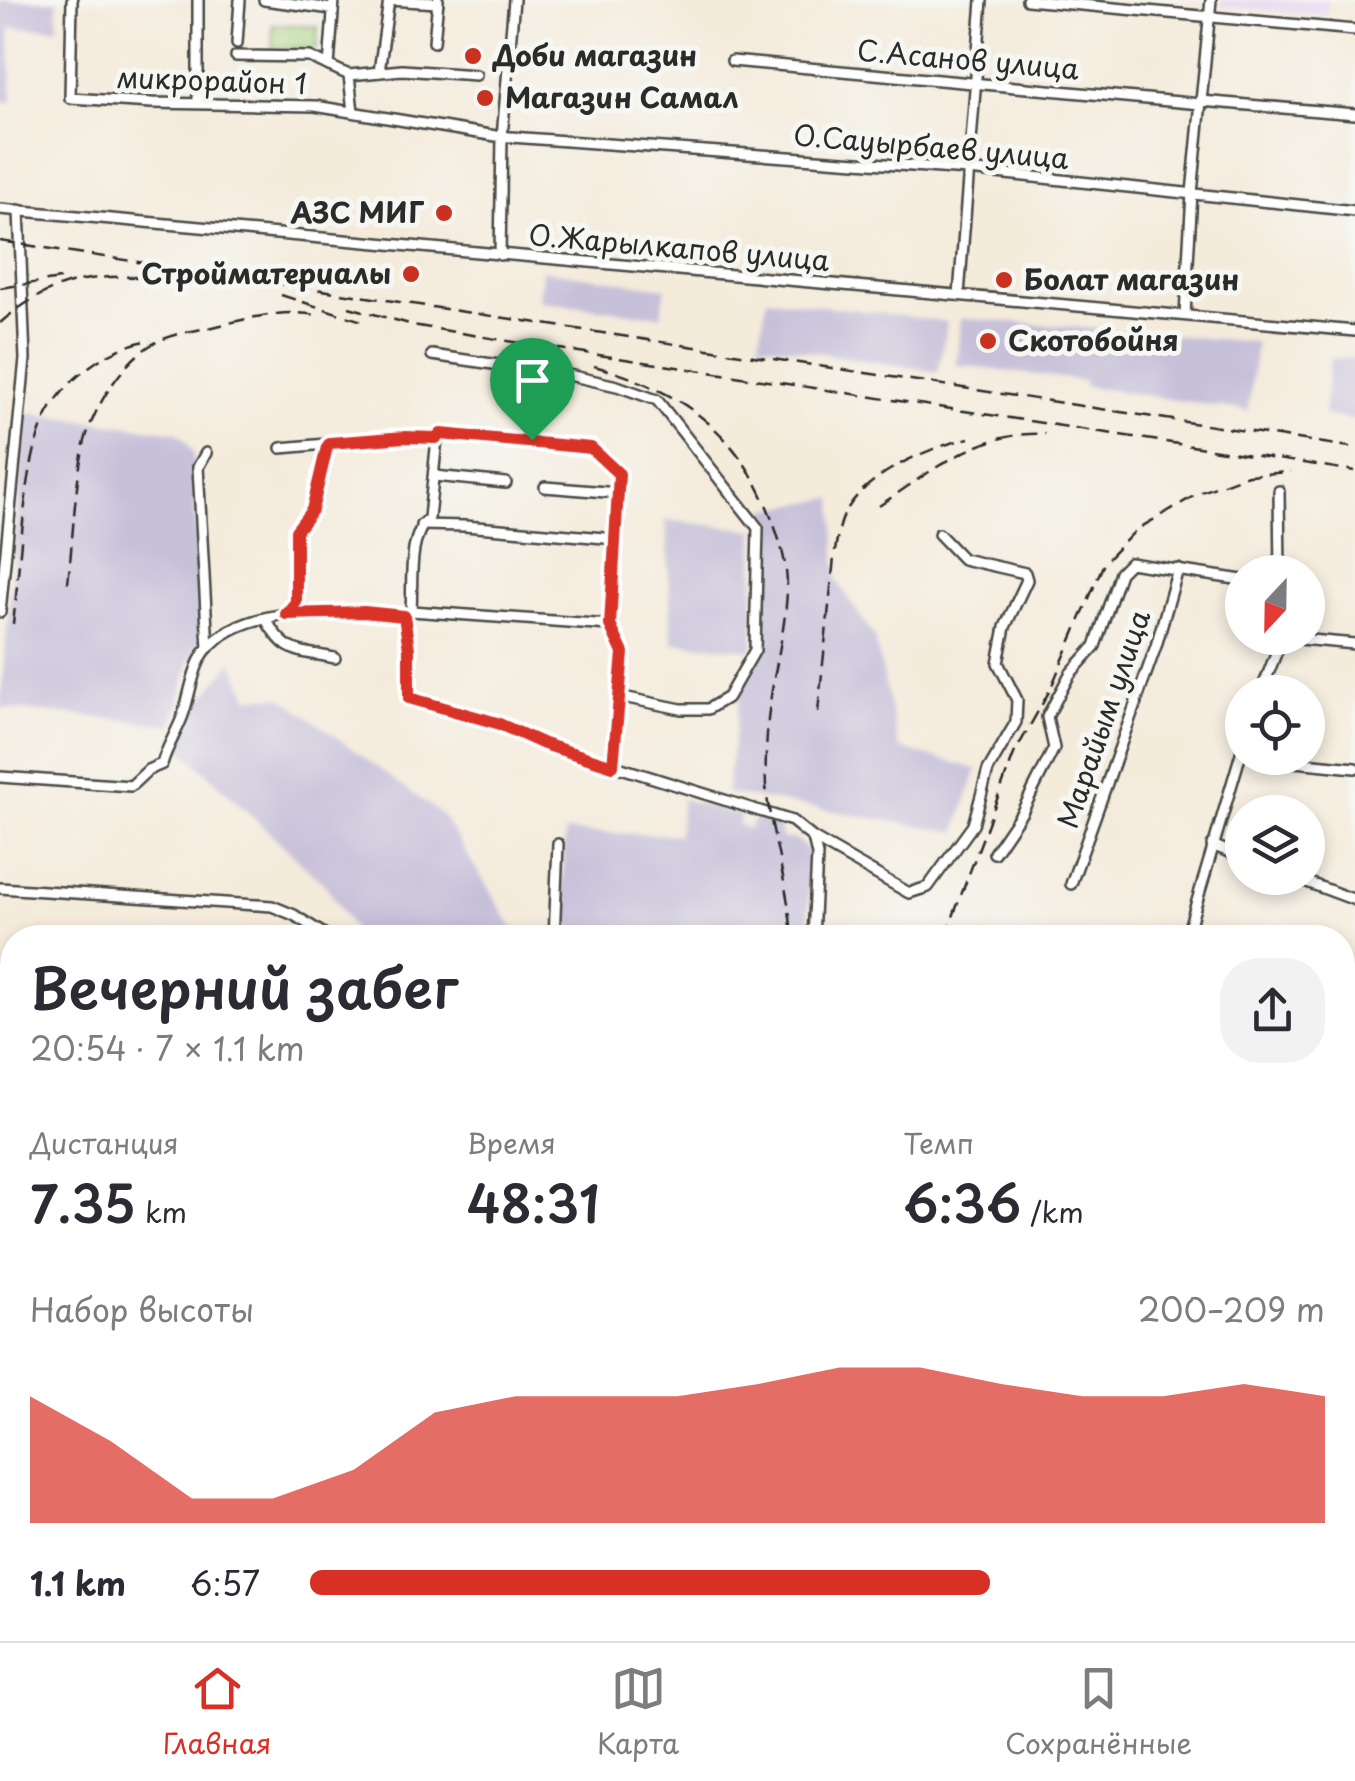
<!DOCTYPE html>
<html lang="ru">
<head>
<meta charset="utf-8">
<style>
  body { margin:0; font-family:"Playpen Sans",sans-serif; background:#f2f2f3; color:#2b2b33; height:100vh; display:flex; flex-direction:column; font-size:38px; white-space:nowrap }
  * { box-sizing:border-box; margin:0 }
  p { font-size:32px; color:#7c7c81 }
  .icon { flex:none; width:55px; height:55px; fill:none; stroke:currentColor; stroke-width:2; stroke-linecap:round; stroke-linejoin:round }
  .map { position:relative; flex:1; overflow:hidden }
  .panel { position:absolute; left:0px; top:925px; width:1355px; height:718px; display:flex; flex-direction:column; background:#fff; border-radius:40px 40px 0 0; box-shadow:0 5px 15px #0003 }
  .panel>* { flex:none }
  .needle { width:65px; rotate:202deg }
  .controls { position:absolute; left:1225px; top:555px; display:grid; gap:20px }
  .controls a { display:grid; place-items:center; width:100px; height:100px; border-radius:50%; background:#fff; box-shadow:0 5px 15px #0003; font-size:50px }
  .pin { position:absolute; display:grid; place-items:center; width:85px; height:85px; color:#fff; margin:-102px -42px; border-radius:50% 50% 50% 0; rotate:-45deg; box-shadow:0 0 10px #0007 }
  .pin .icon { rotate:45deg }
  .round { display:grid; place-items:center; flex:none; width:105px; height:105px; border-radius:40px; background:#f2f2f3 }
  .headline { display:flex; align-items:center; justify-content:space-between; height:170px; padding:0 30px }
  h1 { font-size:55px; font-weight:600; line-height:75px }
  .figures { display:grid; grid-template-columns:repeat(3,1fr); gap:15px; height:170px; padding:10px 30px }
  .figures div { display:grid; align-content:center }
  .figures b { font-size:50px; font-weight:600 }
  .figures small { font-size:28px; font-weight:400 }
  .figures p { font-size:28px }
  .chart { height:280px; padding:20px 30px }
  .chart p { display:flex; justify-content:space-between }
  .chart svg { width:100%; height:180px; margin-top:10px; fill:#d93025; opacity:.7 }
  ul { padding:0 30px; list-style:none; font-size:32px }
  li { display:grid; grid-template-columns:160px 120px 1fr; align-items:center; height:75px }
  li i { height:25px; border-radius:12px; background:#d93025 }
  .tab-bar { display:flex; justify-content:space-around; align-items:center; height:140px; border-top:2px solid #e1e1e2; background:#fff; font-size:28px; color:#7c7c81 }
  .tab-bar a { display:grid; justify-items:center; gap:5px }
  .tab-bar .on { color:#d93025 }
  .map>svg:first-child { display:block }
  .built { fill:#e5d3f1 }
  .industrial { fill:#c7c0d9 }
  .green { fill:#a7d380; stroke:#697f56; stroke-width:2.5 }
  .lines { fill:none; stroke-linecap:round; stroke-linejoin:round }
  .minor-casing { stroke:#494845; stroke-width:14 }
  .tertiary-casing { stroke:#494845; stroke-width:15 }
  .minor { stroke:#fff; stroke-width:9 }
  .tertiary { stroke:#fff; stroke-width:10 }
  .rail { stroke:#2b2b2b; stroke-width:2.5; stroke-dasharray:15 8; stroke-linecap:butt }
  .route-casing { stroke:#fff; stroke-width:20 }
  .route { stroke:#d93025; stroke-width:12 }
  .poi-dot { fill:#c8321e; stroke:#f6f6f2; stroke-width:4 }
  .labels { text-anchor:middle; stroke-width:10; stroke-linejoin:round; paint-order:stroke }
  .poi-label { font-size:28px; font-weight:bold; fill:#2b2b2b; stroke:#f6f6f2; text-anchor:start }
  .street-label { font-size:28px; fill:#2b2b2b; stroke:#f6f6f2 }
</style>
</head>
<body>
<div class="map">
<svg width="1355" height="1641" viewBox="0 0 1355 1641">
  <rect width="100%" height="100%" fill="#f6f6f2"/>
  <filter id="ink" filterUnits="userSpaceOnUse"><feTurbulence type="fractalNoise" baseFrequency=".01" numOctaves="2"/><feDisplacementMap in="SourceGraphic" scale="20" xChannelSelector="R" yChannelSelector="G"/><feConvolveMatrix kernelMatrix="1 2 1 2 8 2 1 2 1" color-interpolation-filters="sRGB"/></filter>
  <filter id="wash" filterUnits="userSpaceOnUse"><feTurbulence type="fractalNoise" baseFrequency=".0048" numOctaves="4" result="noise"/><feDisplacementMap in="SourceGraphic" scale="40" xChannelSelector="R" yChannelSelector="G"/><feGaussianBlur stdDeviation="2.25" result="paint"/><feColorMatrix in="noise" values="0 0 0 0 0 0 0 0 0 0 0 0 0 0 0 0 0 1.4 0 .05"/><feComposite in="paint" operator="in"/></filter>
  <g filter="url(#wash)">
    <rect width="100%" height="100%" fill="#f4ebdb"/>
    <path class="built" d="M 1222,0 L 1328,0 L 1327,16 L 1222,6 Z"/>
    <g class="industrial">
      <path d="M 0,0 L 57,0 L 58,28 L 10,28 L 12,102 L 0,101 Z"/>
      <path d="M 542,270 L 666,288 L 661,316 L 539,301 Z"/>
      <path d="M 767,298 L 947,322 L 938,372 L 759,343 Z"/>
      <path d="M 961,318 L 1256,342 L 1248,411 L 1084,386 L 1084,381 L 956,365 Z"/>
      <path d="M 1330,358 L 1355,358 L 1355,420 L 1324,415 Z"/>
      <path d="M 27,413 L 177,432 L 186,440 L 193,453 L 201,638 L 190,661 L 173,725 L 0,708 Z"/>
      <path d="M 834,498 L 837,581 L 875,638 L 899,748 L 977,769 L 956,832 L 726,793 L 742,679 L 745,669 L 758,661 L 763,560 L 760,510 Z"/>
      <path d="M 666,520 L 755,530 L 753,650 L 672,642 Z"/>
      <path d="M 232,661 L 249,697 L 282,697 L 442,815 L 519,937 L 358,937 L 327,887 L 172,740 Z"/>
      <path d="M 682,799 L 740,815 L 739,825 L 749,829 L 754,818 L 779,825 L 782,839 L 795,839 L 810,851 L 808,937 L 560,938 L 565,832 L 678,835 Z"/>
    </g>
    <path class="green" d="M 273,24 L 318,27 L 317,49 L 272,47 Z"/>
  </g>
  <g filter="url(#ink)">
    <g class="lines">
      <defs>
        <g id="minor">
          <path d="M 72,0 L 70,98 L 152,103 L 315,106 L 496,136 L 968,170 L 1355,211"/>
          <path d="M 198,0 L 198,102"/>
          <path d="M 264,0 L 332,9"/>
          <path d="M 1027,0 L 1355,30"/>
          <path d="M 434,42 L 438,0"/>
          <path d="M 237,43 L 240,0"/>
          <path d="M 236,56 L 310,57 L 349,75"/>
          <path d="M 732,61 L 1201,104"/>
          <path d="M 329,66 L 334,0"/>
          <path d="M 379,72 L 389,0 L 438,3"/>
          <path d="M 1201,101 L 1355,114"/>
          <path d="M 353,112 L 349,75 L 402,70 L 476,75"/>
          <path d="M 0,209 L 1355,331"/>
          <path d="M 500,255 L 502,137 L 514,0"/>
          <path d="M 959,295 L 982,0"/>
          <path d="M 1185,315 L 1192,193 L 1211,0"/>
          <path d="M 432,355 L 573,376 L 617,386 L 657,400 L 758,528 L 755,650 L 728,697 L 708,709 L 681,709 L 618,696"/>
          <path d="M 281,448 L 405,437 L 437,438"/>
          <path d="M 206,453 L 198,467 L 208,648"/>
          <path d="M 434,476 L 506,483"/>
          <path d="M 545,487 L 618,493"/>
          <path d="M 1279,491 L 1280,572"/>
          <path d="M 421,525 L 465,526 L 616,539"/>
          <path d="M 411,611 C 413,582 407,538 429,518 L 437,438 L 441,433 L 591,448 L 619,473 L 610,625 L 623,653 L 613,765"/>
          <path d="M 0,612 L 25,359 L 19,210"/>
          <path d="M 287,613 L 297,602 L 296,531 L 312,510 L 318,494 L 321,461 L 330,443"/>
          <path d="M 404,616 L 409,649 L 409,698 L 497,723 L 544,744 L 792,821 L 813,838 L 817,855 L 813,938"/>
          <path d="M 265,618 C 286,655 295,650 335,658"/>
          <path d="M 1289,638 L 1355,644"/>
          <path d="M 1261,692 L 1282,638"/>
          <path d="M 1255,758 L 1355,768"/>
          <path d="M 0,777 L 131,786 L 148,770 L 162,764 C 167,746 177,732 183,715 C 190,696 193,666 206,650 C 247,601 347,611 404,616 L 411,611 L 610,625"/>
          <path d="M 813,838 L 909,893 L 928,887 L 973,825 L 988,770 L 1016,722 L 1017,700 L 998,663 L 1005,627 L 1027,580 L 1025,573 L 963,559 L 939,534"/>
          <path d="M 1212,845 L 1242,857"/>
          <path d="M 994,853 L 1022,812 L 1054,748 L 1047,717 L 1070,674 L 1095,646 L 1120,573 L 1130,563 L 1242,580"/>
          <path d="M 1296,878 L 1355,900"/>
          <path d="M 1071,884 L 1156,646 L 1178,569"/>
          <path d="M 0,888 L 272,906 L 294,915 L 330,938"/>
          <path d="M 554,938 L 558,844"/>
          <path d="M 1186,938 L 1242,750"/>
          <path d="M 1342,998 L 1355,1002"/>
          <path d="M 0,1001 L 12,1003"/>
          <path d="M 1342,1066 L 1355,1070"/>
          <path d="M 1342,1130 L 1355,1134"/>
          <path d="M 1342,1200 L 1355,1204"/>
          <path d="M 0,1329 L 12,1329"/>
          <path d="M 1342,1428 L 1355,1429"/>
          <path d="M 1342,1532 L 1355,1533"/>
          <path d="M 208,1630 L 213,1641"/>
          <path d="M 443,1630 L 453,1641"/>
          <path d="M 727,1630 L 875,1635 L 926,1641"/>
          <path d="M 226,1641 L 252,1630"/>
          <path d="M 358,1641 L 379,1630"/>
          <path d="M 1053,1641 L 1056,1630"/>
        </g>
        <g id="tertiary">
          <path d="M 0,1193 L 12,1193"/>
          <path d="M 1342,1292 L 1355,1293"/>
        </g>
      </defs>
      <use href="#minor" class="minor-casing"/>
      <use href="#tertiary" class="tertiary-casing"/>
      <use href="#minor" class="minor"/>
      <use href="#tertiary" class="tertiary"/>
      <g class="rail">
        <path d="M 0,241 L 1350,447"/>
        <path d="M 0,288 L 60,279"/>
        <path d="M 281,295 L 362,321"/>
        <path d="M 349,307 L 413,325 L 514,342 L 1355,471"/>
        <path d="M 0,323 C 54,277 94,274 162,278"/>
        <path d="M 594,366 C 679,389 740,432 771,517 C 780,540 788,566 787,591 C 785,639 769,686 767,734 C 766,755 764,782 768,803 C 775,848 789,891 792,938"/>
        <path d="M 879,506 C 930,472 980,430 1045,434"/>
        <path d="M 68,583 C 73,538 74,490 84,445 C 91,412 121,363 151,345 C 171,333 195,331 217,326 C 249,318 283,309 316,315"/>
        <path d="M 13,624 C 20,567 22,496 37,441 C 50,390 100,348 151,340"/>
        <path d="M 818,712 C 822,673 826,635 830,596 C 833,572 834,543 842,520 C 858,476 928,448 969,438"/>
        <path d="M 945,938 L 1014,754 L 1050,690 L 1104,563 L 1136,530 L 1199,493 L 1248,475 L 1290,472"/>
      </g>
    </g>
  </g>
  <g class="lines" filter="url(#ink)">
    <defs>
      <path id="route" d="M 441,434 L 591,448 L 619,474 L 610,625 L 623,653 L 613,766 L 544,744 L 497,723 L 409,698 L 409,649 L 404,616 L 364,612 L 286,614 L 296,602 L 296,531 L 312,510 L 327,447 L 330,443 L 405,437 L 436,438 Z"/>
    </defs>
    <use href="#route" class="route-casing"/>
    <use href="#route" class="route"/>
  </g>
  <g class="poi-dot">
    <circle cx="473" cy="56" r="10"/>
    <circle cx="485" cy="98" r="10"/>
    <circle cx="444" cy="213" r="10"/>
    <circle cx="411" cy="274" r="10"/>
    <circle cx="1004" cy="280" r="10"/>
    <circle cx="988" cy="341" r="10"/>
  </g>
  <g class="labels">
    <g class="poi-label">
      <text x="493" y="66">Доби магазин</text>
      <text x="505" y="108">Магазин Самал</text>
      <text x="424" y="223" text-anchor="end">АЗС МИГ</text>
      <text x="391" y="284" text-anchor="end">Стройматериалы</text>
      <text x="1024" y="290">Болат магазин</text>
      <text x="1008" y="351">Скотобойня</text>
    </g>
    <g class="street-label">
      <text transform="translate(968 60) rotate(5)" y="10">С.Асанов улица</text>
      <text transform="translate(212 81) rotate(2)" y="10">микрорайон 1</text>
      <text transform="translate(931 147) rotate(5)" y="10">О.Сауырбаев улица</text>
      <text transform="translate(679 248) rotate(5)" y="10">О.Жарылкапов улица</text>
      <text transform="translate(1104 719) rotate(-71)" y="10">Марайым улица</text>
    </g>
  </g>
</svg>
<div class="controls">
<a><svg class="needle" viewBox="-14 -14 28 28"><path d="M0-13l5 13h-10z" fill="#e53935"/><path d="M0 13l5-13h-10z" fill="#7c7c81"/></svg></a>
<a><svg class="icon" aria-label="locate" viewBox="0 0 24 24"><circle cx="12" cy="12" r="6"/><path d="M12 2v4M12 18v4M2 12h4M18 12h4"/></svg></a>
<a><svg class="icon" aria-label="layers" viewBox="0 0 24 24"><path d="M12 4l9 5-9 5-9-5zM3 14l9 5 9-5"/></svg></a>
</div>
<div class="pin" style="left:532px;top:440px;background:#1e9e55"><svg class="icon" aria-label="arrive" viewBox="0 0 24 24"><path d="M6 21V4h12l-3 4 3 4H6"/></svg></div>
<section class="panel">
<div class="headline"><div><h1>Вечерний забег</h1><p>20:54 · 7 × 1.1 km</p></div><a class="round"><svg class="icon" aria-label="share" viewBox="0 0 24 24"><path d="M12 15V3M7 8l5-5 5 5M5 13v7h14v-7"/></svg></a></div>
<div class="figures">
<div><p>Дистанция</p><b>7.35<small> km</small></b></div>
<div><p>Время</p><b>48:31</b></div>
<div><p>Темп</p><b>6:36<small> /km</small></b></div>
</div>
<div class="chart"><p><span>Набор высоты</span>200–209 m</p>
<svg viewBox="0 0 160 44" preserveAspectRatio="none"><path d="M0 44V13L10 24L20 38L30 38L40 31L50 17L60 13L70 13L80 13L90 10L100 6L110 6L120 10L130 13L140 13L150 10L160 13V44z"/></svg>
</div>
<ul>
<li><b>1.1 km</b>6:57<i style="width:67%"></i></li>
</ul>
</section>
</div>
<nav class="tab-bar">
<a class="on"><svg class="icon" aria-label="home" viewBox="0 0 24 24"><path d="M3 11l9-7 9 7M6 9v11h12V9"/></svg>Главная</a>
<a><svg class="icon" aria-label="map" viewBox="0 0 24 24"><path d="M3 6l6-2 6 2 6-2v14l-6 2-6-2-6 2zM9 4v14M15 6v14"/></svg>Карта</a>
<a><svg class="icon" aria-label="saved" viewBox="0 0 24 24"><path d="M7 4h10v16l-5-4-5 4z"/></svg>Сохранённые</a>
</nav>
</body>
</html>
